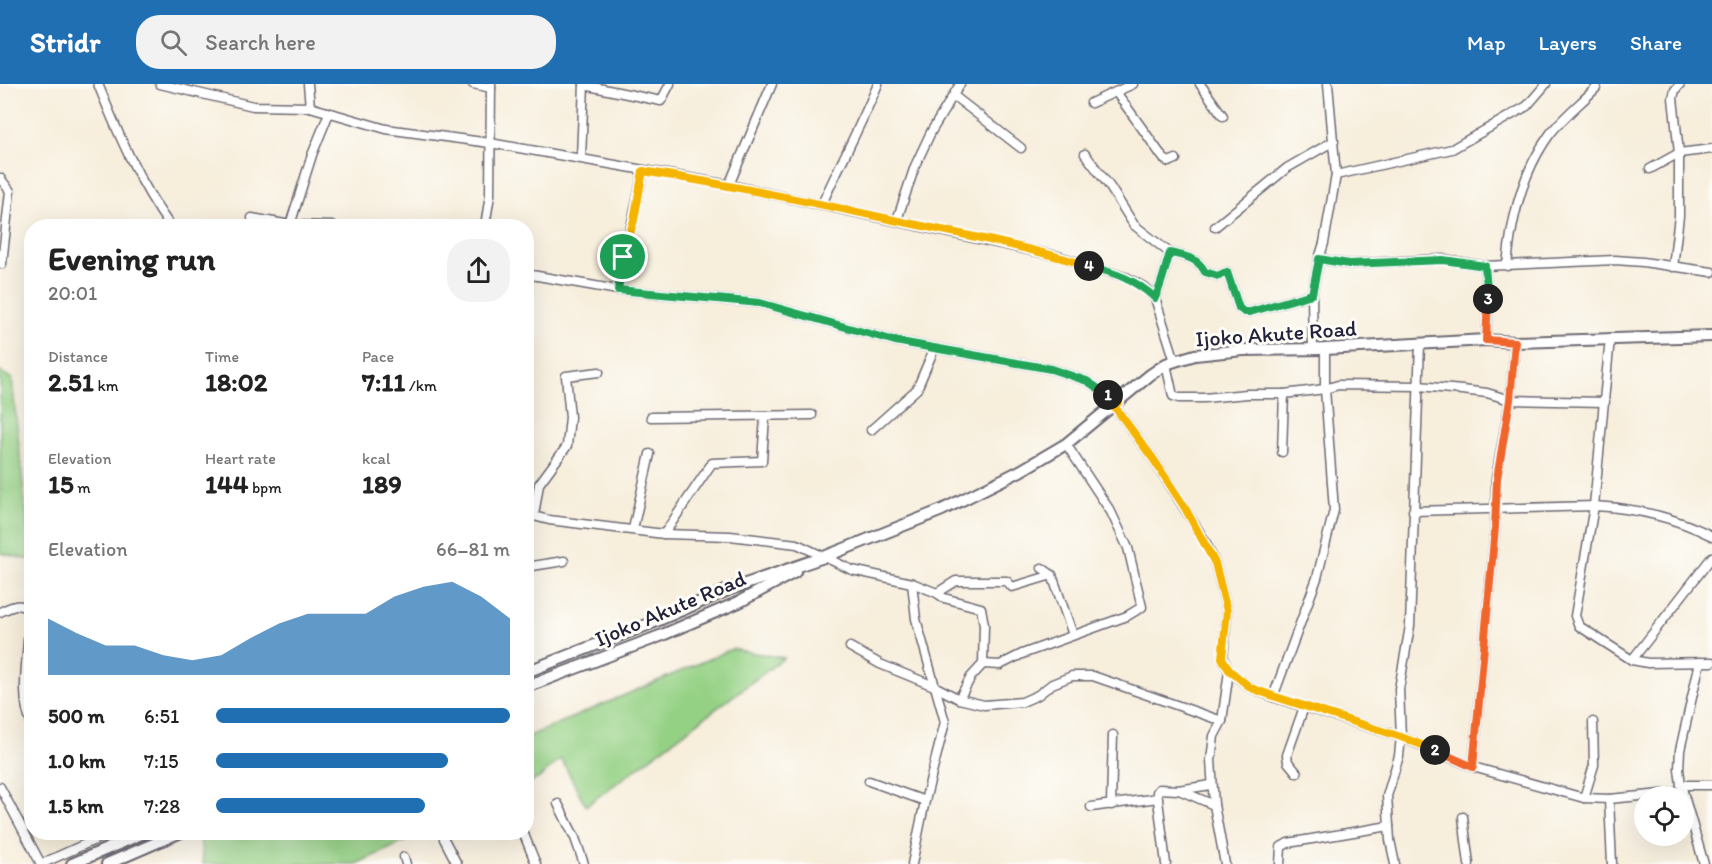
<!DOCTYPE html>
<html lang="en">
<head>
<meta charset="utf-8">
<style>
  body { margin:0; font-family:Itim,sans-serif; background:#f2f2f2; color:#222; height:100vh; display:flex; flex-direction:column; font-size:22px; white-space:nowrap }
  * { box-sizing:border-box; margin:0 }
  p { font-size:20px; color:#767676 }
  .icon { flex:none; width:33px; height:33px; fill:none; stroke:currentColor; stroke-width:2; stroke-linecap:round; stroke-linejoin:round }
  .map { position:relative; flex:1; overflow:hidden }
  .details { position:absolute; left:24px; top:135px; width:510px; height:621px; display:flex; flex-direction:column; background:#fff; border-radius:24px; box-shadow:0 6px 24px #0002 }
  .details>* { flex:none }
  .fabs { position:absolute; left:1634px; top:702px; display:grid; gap:12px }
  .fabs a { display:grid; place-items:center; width:60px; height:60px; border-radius:50%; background:#fff; box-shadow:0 6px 24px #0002; font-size:30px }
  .pin { position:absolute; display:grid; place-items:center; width:51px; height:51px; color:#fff; margin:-26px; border:3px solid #fff; border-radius:50%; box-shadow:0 2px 6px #0007 }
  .km { position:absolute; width:30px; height:30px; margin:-15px; border-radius:50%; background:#222; color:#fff; font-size:16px; line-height:30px; text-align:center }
  .round { display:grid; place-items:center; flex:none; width:63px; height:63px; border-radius:24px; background:#f2f2f2 }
  .summary { display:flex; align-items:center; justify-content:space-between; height:102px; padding:0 24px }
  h1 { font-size:33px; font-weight:700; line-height:45px }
  .figures { display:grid; grid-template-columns:repeat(3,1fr); gap:9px; height:102px; padding:6px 24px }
  .figures div { display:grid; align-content:center }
  .figures b { font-size:26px; font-weight:700 }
  .figures small { font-size:16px; font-weight:400 }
  .figures p { font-size:16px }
  .chart { height:168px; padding:12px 24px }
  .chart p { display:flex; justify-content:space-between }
  .chart svg { width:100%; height:108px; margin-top:6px; fill:#1f6fb2; opacity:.7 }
  ul { padding:0 24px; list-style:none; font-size:20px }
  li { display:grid; grid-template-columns:96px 72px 1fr; align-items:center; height:45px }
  li i { height:15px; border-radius:8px; background:#1f6fb2 }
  header { display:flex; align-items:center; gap:36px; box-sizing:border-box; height:84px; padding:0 30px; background:#1f6fb2; color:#fff }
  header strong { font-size:28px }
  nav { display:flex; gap:33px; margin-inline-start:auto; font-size:21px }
  .search { width:420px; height:54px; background:#f2f2f2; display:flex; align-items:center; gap:15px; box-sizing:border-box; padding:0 21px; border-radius:24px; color:#767676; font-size:22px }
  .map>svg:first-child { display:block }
  .green { fill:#95d185; stroke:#5c7a60; stroke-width:1.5 }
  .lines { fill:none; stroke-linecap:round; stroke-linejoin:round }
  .minor-casing { stroke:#6d6973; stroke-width:11 }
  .major-casing { stroke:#6d6973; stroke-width:14 }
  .minor { stroke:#fff; stroke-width:8 }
  .major { stroke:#fff; stroke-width:10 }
  .split-1-casing { stroke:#fff; stroke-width:12 }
  .split-2-casing { stroke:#fff; stroke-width:12 }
  .split-3-casing { stroke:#fff; stroke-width:12 }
  .split-4-casing { stroke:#fff; stroke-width:12 }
  .split-5-casing { stroke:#fff; stroke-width:12 }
  .split-1 { stroke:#22a559; stroke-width:8 }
  .split-2 { stroke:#f5b400; stroke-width:8 }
  .split-3 { stroke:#f0652b; stroke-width:8 }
  .split-4 { stroke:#22a559; stroke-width:8 }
  .split-5 { stroke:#f5b400; stroke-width:8 }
  .labels { text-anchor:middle; stroke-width:6; stroke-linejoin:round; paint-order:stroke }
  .street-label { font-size:22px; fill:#22223b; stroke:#fdfcf7 }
</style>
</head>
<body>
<header>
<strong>Stridr</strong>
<div class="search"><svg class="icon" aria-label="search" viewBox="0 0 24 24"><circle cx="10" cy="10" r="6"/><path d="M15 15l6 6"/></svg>Search here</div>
<nav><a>Map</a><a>Layers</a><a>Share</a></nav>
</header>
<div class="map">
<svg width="1712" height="780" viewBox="0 0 1712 780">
  <rect width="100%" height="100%" fill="#fdfcf7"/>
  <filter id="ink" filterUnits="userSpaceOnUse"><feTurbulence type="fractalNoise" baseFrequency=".0167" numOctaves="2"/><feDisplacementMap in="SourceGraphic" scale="12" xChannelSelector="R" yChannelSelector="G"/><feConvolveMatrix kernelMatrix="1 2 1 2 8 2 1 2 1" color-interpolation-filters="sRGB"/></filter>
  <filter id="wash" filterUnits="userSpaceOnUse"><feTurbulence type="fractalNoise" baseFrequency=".008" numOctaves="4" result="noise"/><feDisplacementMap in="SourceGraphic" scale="24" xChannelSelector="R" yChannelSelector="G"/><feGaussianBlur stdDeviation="1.35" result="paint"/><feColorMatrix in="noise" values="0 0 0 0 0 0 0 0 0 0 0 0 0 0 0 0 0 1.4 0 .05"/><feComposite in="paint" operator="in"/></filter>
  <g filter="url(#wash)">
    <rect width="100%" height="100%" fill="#f7eedc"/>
    <g class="green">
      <path d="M 0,287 L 12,295 L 31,476 L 0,469 Z"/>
      <path d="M 732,565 L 784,574 L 586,722 L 561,675 L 539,694 L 527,700 L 527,653 Z"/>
      <path d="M 217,749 L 217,748 L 423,749 L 356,780 L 203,780 L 200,755 Z"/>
    </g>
  </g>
  <g filter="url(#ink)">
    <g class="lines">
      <defs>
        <g id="minor">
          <path d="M 98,0 C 118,50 139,98 170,142"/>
          <path d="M 160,0 L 253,22 L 310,23 L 386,45 L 490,59 L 729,101 L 1061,173 L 1128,194 L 1144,203 L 1155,214 L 1175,277"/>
          <path d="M 308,0 L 310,23"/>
          <path d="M 473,0 L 491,4"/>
          <path d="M 1200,0 L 1223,32"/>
          <path d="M 584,1 L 661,17 L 670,0"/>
          <path d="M 1116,8 L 1164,75 L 1169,78 L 1176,75"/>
          <path d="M 954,12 L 1021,64"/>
          <path d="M 1091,19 L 1133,0"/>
          <path d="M 1085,70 L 1110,103 L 1134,141 L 1170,169 C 1165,184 1162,200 1155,214"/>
          <path d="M 581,74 L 584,0"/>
          <path d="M 1650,85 L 1679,69 L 1712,65"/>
          <path d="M 1336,91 L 1452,65 L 1527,22 L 1546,0"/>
          <path d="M 0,94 L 10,107 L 2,180"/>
          <path d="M 729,101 L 772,0"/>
          <path d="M 822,120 C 840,80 861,41 878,0"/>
          <path d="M 252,134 L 290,141 L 332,142"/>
          <path d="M 897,136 L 915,82 L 931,48 L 960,0"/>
          <path d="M 290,141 L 312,71 L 329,29"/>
          <path d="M 485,142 L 490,111 L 491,0"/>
          <path d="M 1215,143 L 1287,84 L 1334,57"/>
          <path d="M 1170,169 C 1185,172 1198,174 1205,188 L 1218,192 L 1227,188 L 1239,224 L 1244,228 L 1250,228 L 1312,210"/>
          <path d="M 1319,175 L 1349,180 L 1443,175 L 1485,182 L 1615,176 L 1643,178 L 1712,188"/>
          <path d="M 1485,182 L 1488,222 L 1486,256"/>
          <path d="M 1507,182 C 1511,136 1522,88 1550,50 C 1563,33 1581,19 1596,4"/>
          <path d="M 1673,183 L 1679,132 L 1679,69 L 1673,14 L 1675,6 L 1680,0"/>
          <path d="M 526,190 L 618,206 L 760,219 L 895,257 L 1051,285 L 1087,297 L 1119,318"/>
          <path d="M 618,206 C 624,166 636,127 643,87"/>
          <path d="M 1610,254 L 1594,422 L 1575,532 L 1579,542 L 1632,576 L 1648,579 L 1712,578"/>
          <path d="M 1313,265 L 1312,210 L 1319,175 L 1324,159 L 1336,91 L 1328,0"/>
          <path d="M 1166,280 L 1173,312 L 1179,314 L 1204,314 L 1247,310 L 1284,310 L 1325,305 L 1338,301 L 1419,302 L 1462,306 L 1487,309 L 1510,316 L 1605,318"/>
          <path d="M 1114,322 L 1154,376 L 1205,457 L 1215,479 L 1227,527 L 1223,574 L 1229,587 L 1251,604 L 1273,613 L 1401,653 L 1473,683 L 1584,714 L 1609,715 L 1683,708"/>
          <path d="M 651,333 L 812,331"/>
          <path d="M 871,346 L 917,305 L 934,265"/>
          <path d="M 1282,368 L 1284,310"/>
          <path d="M 1413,427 L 1594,422 C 1636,424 1674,433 1712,452"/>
          <path d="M 526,430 L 549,436 L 664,450 L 730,452 L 797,460 L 852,486 L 912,499 L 916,535 L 945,638 L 925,717 L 912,780"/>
          <path d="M 534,431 L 539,400 L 567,362 L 570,333 L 566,292 L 599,288"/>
          <path d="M 633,445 L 650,370"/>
          <path d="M 664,450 L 712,379 L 762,377 L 765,332"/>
          <path d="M 526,483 L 564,477"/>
          <path d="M 1042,484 L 1052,491 L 1073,551"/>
          <path d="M 912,499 L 937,509 L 944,514 L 981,524 L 984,541 L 983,580 L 971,593 L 959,615"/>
          <path d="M 937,509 L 956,497 L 1007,497 L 1012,503 L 1052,491"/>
          <path d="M 0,528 C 11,523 20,517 29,527 C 31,560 17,611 32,641"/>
          <path d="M 850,563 L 880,580 L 934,602 L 959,615 L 984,621 L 1022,618 L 1038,611 L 1052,600 L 1072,592 L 1093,592 L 1222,637"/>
          <path d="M 1632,576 L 1712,473"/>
          <path d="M 1700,578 L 1680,666 L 1679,685 L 1681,701 L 1704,780"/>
          <path d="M 983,580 L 1000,581 L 1022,570 L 1127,532 L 1142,523 L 1128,464 L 1111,428 L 1066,360"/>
          <path d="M 1273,613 L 1317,494 L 1334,426 L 1325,305 L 1325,265"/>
          <path d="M 1473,683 L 1495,444 L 1496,395 L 1510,316 L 1515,258"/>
          <path d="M 1297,689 L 1288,678 L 1287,671 L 1304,623"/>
          <path d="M 869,697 L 925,717"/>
          <path d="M 1681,701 L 1712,701"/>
          <path d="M 0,703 L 41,780"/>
          <path d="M 1179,706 L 1214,721"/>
          <path d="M 1584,714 L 1594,681 L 1593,638"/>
          <path d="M 1609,715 L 1612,780"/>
          <path d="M 558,720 L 575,754 L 584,780"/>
          <path d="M 1111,721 L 1113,651"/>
          <path d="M 1091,723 L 1158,714"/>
          <path d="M 1463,733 L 1469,780"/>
          <path d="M 523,748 L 536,780"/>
          <path d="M 444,755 L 457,780"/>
          <path d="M 404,773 L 406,780"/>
          <path d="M 41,780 L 112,748"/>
          <path d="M 1166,780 L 1157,708 L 1159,705 L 1178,706 L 1211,701"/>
          <path d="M 1225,780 L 1214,721 L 1211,676 L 1214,652 L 1222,637 L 1229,587"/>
          <path d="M 1280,780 L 1281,763 L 1288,759 L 1389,742"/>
          <path d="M 1395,780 L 1390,756 L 1387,712 L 1399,672 L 1401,653 L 1399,605 L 1410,542 L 1420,259"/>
        </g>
        <g id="major">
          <path d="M 526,588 L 652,539 L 728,506 L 824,473 L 942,426 L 1020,387 L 1066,360 L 1150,291 L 1166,280 L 1175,277 L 1195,271 L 1243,266 L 1325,265 L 1486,256 L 1515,258 L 1712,252"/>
          <path d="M 526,603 L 660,552 L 739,518 L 795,488"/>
          <path d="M 72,780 L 146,748"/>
          <path d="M 107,780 L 181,748"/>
        </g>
      </defs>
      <use href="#minor" class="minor-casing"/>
      <use href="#major" class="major-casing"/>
      <use href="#minor" class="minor"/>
      <use href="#major" class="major"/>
    </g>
  </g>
  <g class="lines" filter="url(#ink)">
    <defs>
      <path id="split-1" d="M 623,173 L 618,206 L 760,219 L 895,257 L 1051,285 L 1087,297 L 1108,311"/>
      <path id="split-2" d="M 1108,311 L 1119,318 L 1114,322 L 1154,376 L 1185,424 L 1215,479 L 1227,527 L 1222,574 L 1229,586 L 1251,604 L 1273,612 L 1401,653 L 1435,666"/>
      <path id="split-3" d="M 1435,666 L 1473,683 L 1495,444 L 1497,395 L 1510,316 L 1515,258 L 1486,256 L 1488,215"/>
      <path id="split-4" d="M 1089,182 C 1115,189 1136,196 1155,214 C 1162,200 1165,184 1170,169 C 1185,172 1198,174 1205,188 L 1218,192 L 1227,188 L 1239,224 L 1244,228 L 1250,228 L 1312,210 L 1319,175 L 1349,180 L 1443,176 L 1485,182 L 1488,215"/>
      <path id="split-5" d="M 623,173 L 634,136 L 643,87 C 729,101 813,118 898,137 C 962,150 1027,163 1089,182"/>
    </defs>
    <use href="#split-1" class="split-1-casing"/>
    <use href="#split-2" class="split-2-casing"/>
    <use href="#split-3" class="split-3-casing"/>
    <use href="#split-4" class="split-4-casing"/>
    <use href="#split-5" class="split-5-casing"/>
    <use href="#split-1" class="split-1"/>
    <use href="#split-2" class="split-2"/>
    <use href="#split-3" class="split-3"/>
    <use href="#split-4" class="split-4"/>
    <use href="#split-5" class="split-5"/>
  </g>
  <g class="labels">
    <g class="street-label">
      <text transform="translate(1276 249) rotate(-4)" y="8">Ijoko Akute Road</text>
      <text transform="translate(670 524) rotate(-23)" y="8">Ijoko Akute Road</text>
    </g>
  </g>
</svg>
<div class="fabs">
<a><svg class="icon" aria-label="locate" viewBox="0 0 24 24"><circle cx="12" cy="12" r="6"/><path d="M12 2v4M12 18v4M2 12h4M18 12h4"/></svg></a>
</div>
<div class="pin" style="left:623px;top:173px;background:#1e9e55"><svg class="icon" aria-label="arrive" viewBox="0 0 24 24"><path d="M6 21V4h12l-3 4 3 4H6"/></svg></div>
<b class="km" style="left:1108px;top:311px">1</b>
<b class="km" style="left:1435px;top:666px">2</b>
<b class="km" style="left:1488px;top:215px">3</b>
<b class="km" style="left:1089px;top:182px">4</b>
<section class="details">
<div class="summary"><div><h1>Evening run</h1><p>20:01</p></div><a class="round"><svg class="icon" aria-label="share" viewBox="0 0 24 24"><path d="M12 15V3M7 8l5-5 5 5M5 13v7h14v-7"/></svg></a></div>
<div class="figures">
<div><p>Distance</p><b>2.51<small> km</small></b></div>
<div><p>Time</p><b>18:02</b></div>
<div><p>Pace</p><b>7:11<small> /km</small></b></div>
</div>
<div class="figures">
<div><p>Elevation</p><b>15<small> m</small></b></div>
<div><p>Heart rate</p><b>144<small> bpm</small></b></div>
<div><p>kcal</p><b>189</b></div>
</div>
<div class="chart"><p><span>Elevation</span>66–81 m</p>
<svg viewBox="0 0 160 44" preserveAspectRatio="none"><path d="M0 44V21L10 27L20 32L30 32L40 36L50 38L60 36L70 29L80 23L90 19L100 19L110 19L120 12L130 8L140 6L150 12L160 21V44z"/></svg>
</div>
<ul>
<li><b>500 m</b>6:51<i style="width:100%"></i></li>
<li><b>1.0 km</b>7:15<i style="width:79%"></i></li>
<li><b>1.5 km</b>7:28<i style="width:71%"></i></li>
</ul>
</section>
</div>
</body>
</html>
